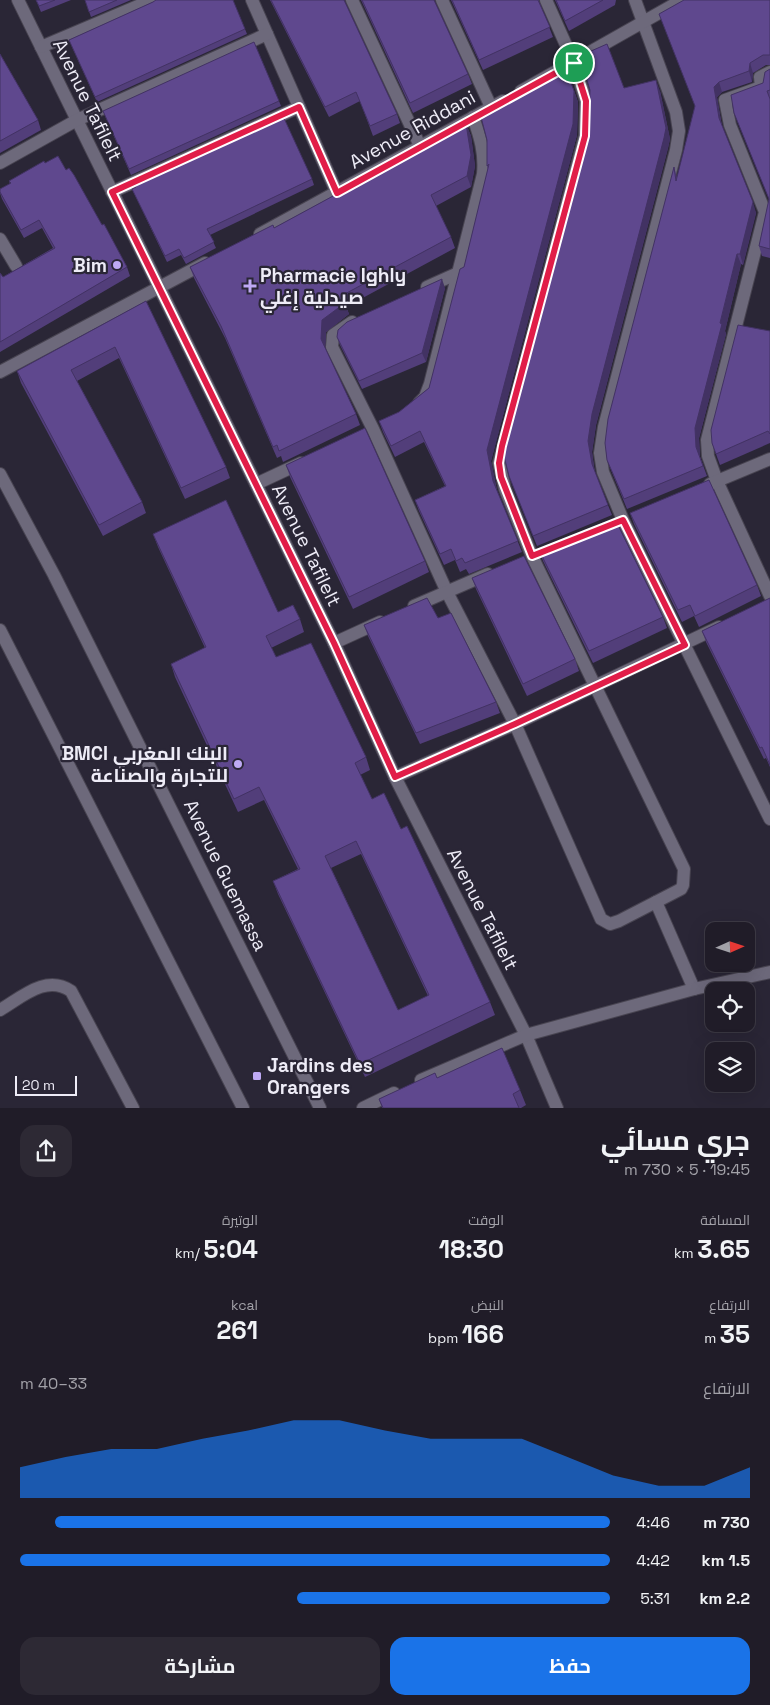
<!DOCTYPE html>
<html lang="ar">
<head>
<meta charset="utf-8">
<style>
  body { margin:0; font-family:"Space Grotesk",Cairo,sans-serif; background:#2d2934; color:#f1f3f6; direction:rtl; height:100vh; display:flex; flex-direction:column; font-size:19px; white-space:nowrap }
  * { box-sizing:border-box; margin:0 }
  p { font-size:16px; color:#a2a1a8 }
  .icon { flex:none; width:28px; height:28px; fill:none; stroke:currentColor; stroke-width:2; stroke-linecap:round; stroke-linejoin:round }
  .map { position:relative; height:1108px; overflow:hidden; direction:ltr }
  .side { display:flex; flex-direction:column; background:#201c28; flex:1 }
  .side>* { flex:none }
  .needle { width:32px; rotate:87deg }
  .fabs { position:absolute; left:705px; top:922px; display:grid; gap:10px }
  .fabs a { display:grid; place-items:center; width:50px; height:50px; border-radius:10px; background:#201c28; box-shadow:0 5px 20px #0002,0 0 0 1px #3d3a45; font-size:25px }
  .scale { position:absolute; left:15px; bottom:12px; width:62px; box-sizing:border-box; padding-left:5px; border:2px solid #eeecf7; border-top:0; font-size:14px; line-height:18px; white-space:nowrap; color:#eeecf7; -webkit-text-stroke:4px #2a2636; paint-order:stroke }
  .pin { position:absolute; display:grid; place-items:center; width:42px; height:42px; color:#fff; margin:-21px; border:2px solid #fff; border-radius:50%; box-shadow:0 1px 5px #0007 }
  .round { display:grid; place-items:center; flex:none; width:52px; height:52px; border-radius:15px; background:#2d2934 }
  .summary { display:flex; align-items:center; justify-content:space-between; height:85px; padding:0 20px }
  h1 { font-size:28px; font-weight:700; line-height:38px }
  .figures { display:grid; grid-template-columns:repeat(3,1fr); gap:8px; height:85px; padding:5px 20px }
  .figures div { display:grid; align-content:center }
  .figures b { font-size:25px; font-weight:700 }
  .figures small { font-size:14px; font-weight:400 }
  .figures p { font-size:14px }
  .chart { height:140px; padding:10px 20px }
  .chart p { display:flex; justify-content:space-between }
  .chart svg { width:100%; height:90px; margin-top:5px; fill:#1a73e8; opacity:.7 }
  .action { display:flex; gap:10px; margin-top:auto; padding:10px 20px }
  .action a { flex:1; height:58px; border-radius:15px; background:#1a73e8; color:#fff; font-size:20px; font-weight:700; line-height:58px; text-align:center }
  .action a+a { background:#2d2934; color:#f1f3f6 }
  ul { padding:0 20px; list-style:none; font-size:16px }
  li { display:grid; grid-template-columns:80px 60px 1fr; align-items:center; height:38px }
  li i { height:12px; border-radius:6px; background:#1a73e8 }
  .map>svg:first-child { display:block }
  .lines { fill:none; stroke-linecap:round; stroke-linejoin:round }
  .street-casing { stroke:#484451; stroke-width:14 }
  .secondary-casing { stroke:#484451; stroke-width:14 }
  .street { stroke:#6d697b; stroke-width:12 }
  .secondary { stroke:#6d697b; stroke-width:12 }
  .wall { fill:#523e7a; fill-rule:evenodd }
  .shaded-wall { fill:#423263 }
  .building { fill:#5f488e; stroke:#423263; fill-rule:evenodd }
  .route-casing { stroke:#fff; stroke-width:10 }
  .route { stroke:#e11d48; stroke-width:6 }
  .poi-dot { fill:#bea9f4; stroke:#2a2636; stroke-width:2 }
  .labels { text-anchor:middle; stroke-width:4.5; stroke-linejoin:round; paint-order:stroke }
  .street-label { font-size:19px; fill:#eeecf7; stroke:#2a2636 }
  .poi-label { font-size:19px; font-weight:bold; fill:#eeecf7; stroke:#2a2636; text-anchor:end }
</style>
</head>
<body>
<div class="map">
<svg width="770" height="1108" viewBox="0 0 770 1108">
  <rect width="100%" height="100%" fill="#2a2636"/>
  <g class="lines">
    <defs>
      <g id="street">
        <path d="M 18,0 L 334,643 L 395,777 L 526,1035 L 557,1108"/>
        <path d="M 252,0 L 337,193"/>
        <path d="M 352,0 L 420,146"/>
        <path d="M 442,0 L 491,107"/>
        <path d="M 635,0 L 676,112 L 679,131 L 676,150 L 604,427 L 600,453 L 603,472 L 623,520 L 770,819"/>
        <path d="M 41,47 L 152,0"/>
        <path d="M 770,72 L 760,77 L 761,87 L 725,100 L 730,125 L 765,212 L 707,440 L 708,456 L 717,481 L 770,596"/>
        <path d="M 521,91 L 682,0"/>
        <path d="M 0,163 L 77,120 L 267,34"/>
        <path d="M 112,192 L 299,107"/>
        <path d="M 260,234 L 503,101"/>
        <path d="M 0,239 L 16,266"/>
        <path d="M 427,287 L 456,274"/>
        <path d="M 352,322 L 333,335 L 332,347 L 373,429 L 447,592 L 515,724 L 601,919 L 610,924 L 619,921 L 681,889 L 683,885 L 684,869 L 532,556 L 505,489 L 499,463 L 585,136 L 586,101 L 574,63 L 546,0"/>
        <path d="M 0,372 L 205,263"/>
        <path d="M 419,403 L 425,397 L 430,384 L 483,174 C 485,153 480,137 473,117"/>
        <path d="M 256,484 L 301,463"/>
        <path d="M 710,484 L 770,459"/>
        <path d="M 414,606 L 488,574"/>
        <path d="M 0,630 L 243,1108"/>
        <path d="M 334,643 L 380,622"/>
        <path d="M 395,777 L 515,724 L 719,627"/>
        <path d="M 656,902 L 694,989"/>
        <path d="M 0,1010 C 22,997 46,974 71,991 L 133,1108"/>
        <path d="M 421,1080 L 526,1035 L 694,989 L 770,972"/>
        <path d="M 363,1108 L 394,1093"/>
      </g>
      <path id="secondary" d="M 0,474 L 54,575 L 320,1108"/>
    </defs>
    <use href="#street" class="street-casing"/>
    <use href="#secondary" class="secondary-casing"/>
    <use href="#street" class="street"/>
    <use href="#secondary" class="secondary"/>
  </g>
  <g class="wall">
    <path d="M 36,0 L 71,0 L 41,12 Z"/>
    <path d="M 85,0 L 131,0 L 91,17 Z"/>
    <path d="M 270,0 L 344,0 L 397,114 L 400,123 L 373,136 L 360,101 L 329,117 Z"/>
    <path d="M 361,0 L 434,0 L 468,74 L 472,84 L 413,113 Z"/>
    <path d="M 451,0 L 539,0 L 539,1 L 553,37 L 483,70 Z"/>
    <path d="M 555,0 L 616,0 L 615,5 L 569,31 Z"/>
    <path d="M 770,0 L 770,65 L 766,65 L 753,73 L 752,82 L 722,92 L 717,97 L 722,126 L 756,213 L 743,265 L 741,264 L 725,331 L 726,334 L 699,438 L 700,457 L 707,476 L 627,509 L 607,460 L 674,167 L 677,178 L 695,106 Z"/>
    <path d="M 153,2 L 245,29 L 247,34 L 97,102 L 69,40 Z"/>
    <path d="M 0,54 L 38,120 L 41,130 L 0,153 Z"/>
    <path d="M 566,68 L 578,102 L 577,135 L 491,461 L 497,490 L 522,552 L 469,574 L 466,569 L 460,572 L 455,560 L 444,565 L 419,511 L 415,500 L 445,486 L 424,442 L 395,457 L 383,432 L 379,421 L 399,412 L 429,388 L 464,267 L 488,170 L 487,166 Z"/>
    <path d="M 770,69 L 770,258 L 762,256 L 759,246 L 769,200 L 763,83 Z"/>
    <path d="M 624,88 L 660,91 L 670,139 L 668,148 L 596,425 L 592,452 L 595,473 L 612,515 L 537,546 L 509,476 Z"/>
    <path d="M 279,101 L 281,106 L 131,175 L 103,111 Z"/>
    <path d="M 466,124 L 471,136 L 475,166 L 471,187 L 436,206 L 451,237 L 455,248 L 346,307 L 349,314 L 326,332 L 325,348 L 356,414 L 360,425 L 283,462 L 281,456 L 277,458 L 225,338 L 194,278 L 190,267 L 274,228 Z"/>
    <path d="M 45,163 L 66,170 L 102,225 L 127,267 L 130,276 L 0,352 L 0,273 L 3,277 L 53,248 L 42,228 L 24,238 L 2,199 L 0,193 L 0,189 L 10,184 L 9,181 Z"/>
    <path d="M 312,179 L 314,185 L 210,235 L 216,248 L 186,264 L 181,255 L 167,262 L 132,189 Z"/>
    <path d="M 445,288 L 426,362 L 362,389 L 340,345 L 337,337 Z"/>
    <path d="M 146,301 L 226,467 L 230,478 L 185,499 L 119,358 L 77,381 L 142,502 L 146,513 L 103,536 L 21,383 L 17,371 Z"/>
    <path d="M 770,331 L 770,443 L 720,465 L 712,443 Z"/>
    <path d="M 286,465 L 425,561 L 429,572 L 353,609 L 290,477 Z"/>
    <path d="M 630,513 L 757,585 L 761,596 L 699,627 L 694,616 L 682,622 L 634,524 Z"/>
    <path d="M 153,534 L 278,612 L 300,619 L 304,632 L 271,648 L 276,657 L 366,757 L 370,770 L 360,775 L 372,799 L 401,829 L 490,1002 L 495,1015 L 365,1077 L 278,894 L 273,881 L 298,869 L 264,800 L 238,812 L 175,677 L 171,664 L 205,648 L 158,547 ZM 361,854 L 428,996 L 398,1010 L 331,868 Z"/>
    <path d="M 539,550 L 663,617 L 667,628 L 593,663 L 543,561 Z"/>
    <path d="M 472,578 L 575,659 L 579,671 L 527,696 L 476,589 Z"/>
    <path d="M 770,598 L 770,767 L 766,758 L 764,759 L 706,642 L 702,631 Z"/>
    <path d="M 438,618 L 496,702 L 500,713 L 420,744 L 368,636 L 364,625 Z"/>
    <path d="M 437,1078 L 520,1090 L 526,1105 L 521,1108 L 382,1108 L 379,1099 Z"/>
  </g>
  <g class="shaded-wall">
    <path d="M 750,63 L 753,73 L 752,82 L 749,71 Z"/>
    <path d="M 566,68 L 578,102 L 577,135 L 491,461 L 497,492 L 493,481 L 487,450 Z"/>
    <path d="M 656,80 L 660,91 L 670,139 L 668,148 L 596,425 L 592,452 L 595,475 L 592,464 L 588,441 L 592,414 Z"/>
    <path d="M 719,82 L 722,92 L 717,97 L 722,128 L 719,118 L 714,87 Z"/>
    <path d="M 466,124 L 471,136 L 475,166 L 471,187 L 467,176 Z"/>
    <path d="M 753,202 L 756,213 L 743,265 L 740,254 Z"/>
    <path d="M 737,254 L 741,264 L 725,331 L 726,334 L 699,438 L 700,457 L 707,476 L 696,447 L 695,428 Z"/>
    <path d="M 442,279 L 445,288 L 426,362 L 422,353 Z"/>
    <path d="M 345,303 L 349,314 L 326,332 L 325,351 L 321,339 L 322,320 Z"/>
  </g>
  <g class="building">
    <path d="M 36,0 L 55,0 L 39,6 Z"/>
    <path d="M 85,0 L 117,0 L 89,12 Z"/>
    <path d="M 156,0 L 233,0 L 245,29 L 95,97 L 69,40 L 153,2 Z"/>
    <path d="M 271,0 L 344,0 L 397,114 L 370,126 L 356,92 L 325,107 Z"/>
    <path d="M 362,0 L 434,0 L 468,74 L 410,103 Z"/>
    <path d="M 452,0 L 538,0 L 550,27 L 479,60 Z"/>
    <path d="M 556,0 L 603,0 L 565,21 Z"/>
    <path d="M 684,0 L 770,0 L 770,55 L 763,55 L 750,63 L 749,71 L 719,82 L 714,87 L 719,118 L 753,202 L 740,254 L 737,254 L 720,323 L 722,324 L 695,428 L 696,447 L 703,466 L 624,499 L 607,460 L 605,443 L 608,419 L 674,167 L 676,181 L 695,106 L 659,14 Z"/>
    <path d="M 254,42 L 279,101 L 129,169 L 103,111 Z"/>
    <path d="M 607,44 L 624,88 L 656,80 L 666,128 L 664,138 L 592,414 L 588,441 L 592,464 L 608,505 L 533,536 L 509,476 L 503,452 L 589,127 L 590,90 L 581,61 L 584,60 L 582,55 Z"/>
    <path d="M 0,54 L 38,120 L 0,141 Z"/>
    <path d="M 566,68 L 574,91 L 573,124 L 487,450 L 493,481 L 518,541 L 465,563 L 462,558 L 456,561 L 451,549 L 440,554 L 415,500 L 446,486 L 420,431 L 391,446 L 379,421 L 399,412 L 429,388 L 460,269 L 464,267 L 489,164 L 487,166 L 487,140 L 481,117 L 489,113 L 487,107 Z"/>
    <path d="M 770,69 L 770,90 L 767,91 L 770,99 L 770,249 L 759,246 L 769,199 L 734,113 L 731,95 L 763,83 L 765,72 Z"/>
    <path d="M 283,116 L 312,179 L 207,229 L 214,242 L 184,258 L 179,249 L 165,256 L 132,189 L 136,187 L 135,184 Z"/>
    <path d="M 466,124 L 471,155 L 467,176 L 431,195 L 451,237 L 341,296 L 345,303 L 322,320 L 321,339 L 356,414 L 279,451 L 277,445 L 273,447 L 221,326 L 190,267 L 273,225 L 274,228 Z"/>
    <path d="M 58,156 L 66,170 L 69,168 L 74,175 L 102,225 L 104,224 L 127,267 L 0,342 L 0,273 L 3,277 L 55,248 L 39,220 L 21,230 L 0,192 L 0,189 L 11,183 L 9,181 L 44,161 L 45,163 Z"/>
    <path d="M 442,279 L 422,353 L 359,381 L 337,337 L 338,330 L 347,322 Z"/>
    <path d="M 146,301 L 226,467 L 181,488 L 115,347 L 71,370 L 142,502 L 99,525 L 17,371 Z"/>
    <path d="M 738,325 L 770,331 L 770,434 L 768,431 L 716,454 L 712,443 L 711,430 Z"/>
    <path d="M 365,428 L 425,561 L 349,597 L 286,465 Z"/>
    <path d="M 709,480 L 757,585 L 695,616 L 690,605 L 678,610 L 630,513 Z"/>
    <path d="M 226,500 L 278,612 L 293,605 L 300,619 L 266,636 L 276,657 L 311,643 L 366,757 L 355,763 L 372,799 L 384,793 L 401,829 L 407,826 L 490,1002 L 360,1064 L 273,881 L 300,869 L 259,787 L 234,799 L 171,664 L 206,647 L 153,534 ZM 356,841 L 429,995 L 398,1010 L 325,856 Z"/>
    <path d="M 615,519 L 663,617 L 589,651 L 539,550 Z"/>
    <path d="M 524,556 L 575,659 L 523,684 L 472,578 Z"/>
    <path d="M 427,598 L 438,618 L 451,613 L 496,702 L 416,733 L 364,625 Z"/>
    <path d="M 770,598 L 770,765 L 762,747 L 760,748 L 702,631 Z"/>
    <path d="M 502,1048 L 520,1090 L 513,1094 L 519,1108 L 383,1108 L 379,1099 L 435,1073 L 437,1078 Z"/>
  </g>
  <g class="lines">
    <defs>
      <path id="route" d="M 574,63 L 586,101 L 585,136 L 502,446 L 499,463 L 501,477 L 532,556 L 623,520 L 685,645 L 515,724 L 395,777 L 334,643 L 112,192 L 299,107 L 337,193 Z"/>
    </defs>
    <use href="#route" class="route-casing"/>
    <use href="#route" class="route"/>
  </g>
  <g class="poi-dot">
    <circle cx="117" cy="265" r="5"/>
    <path d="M247.5 278.5h5v5h5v5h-5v5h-5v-5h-5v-5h5z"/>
    <circle cx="238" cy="764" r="5"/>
    <rect x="252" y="1071" width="10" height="10" rx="2.5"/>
  </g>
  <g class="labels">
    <g class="street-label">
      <text transform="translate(88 100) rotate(64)" y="7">Avenue Tafilelt</text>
      <text transform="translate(412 129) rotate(-29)" y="7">Avenue Riddani</text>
      <text transform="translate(307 545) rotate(64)" y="7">Avenue Tafilelt</text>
      <text transform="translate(226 875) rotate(64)" y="7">Avenue Guemassa</text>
      <text transform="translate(483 909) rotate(63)" y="7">Avenue Tafilelt</text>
    </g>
    <g class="poi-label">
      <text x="107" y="272">Bim</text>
      <text x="260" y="282" text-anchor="start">Pharmacie Ighly<tspan x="260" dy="22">صيدلية إغلي</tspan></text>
      <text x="228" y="760">BMCI البنك المغربي<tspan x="228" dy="22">للتجارة والصناعة</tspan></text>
      <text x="267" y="1072" text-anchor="start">Jardins des<tspan x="267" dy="22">Orangers</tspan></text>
    </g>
  </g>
</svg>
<div class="fabs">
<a><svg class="needle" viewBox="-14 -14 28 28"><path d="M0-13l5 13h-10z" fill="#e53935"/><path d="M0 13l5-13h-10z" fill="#a2a1a8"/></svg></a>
<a><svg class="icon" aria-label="locate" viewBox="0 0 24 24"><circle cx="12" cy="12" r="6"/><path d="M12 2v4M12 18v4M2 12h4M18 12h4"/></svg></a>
<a><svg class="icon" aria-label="layers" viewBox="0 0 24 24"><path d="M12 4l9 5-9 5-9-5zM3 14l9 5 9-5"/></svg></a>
</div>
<div class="scale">20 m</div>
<div class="pin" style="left:574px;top:63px;background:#1e9e55"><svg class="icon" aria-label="arrive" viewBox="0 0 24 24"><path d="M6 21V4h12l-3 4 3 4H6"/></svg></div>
</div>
<section class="side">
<div class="summary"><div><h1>جري مسائي</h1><p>19:45 · 5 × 730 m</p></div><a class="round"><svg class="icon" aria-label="share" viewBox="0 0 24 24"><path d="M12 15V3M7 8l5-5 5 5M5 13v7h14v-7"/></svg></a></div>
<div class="figures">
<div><p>المسافة</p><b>3.65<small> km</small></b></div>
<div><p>الوقت</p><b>18:30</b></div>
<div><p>الوتيرة</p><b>5:04<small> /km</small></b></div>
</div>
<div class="figures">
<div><p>الارتفاع</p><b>35<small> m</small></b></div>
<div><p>النبض</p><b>166<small> bpm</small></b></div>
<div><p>kcal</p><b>261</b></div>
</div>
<div class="chart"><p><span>الارتفاع</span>33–40 m</p>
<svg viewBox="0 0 160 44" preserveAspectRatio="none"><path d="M0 44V29L10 24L20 20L30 20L40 15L50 11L60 6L70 6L80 11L90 15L100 15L110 15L120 24L130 33L140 38L150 38L160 29V44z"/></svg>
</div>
<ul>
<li><b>730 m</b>4:46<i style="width:94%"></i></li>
<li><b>1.5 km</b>4:42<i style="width:100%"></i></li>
<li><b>2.2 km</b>5:31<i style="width:53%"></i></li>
</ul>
<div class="action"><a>حفظ</a><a>مشاركة</a></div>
</section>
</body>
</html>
